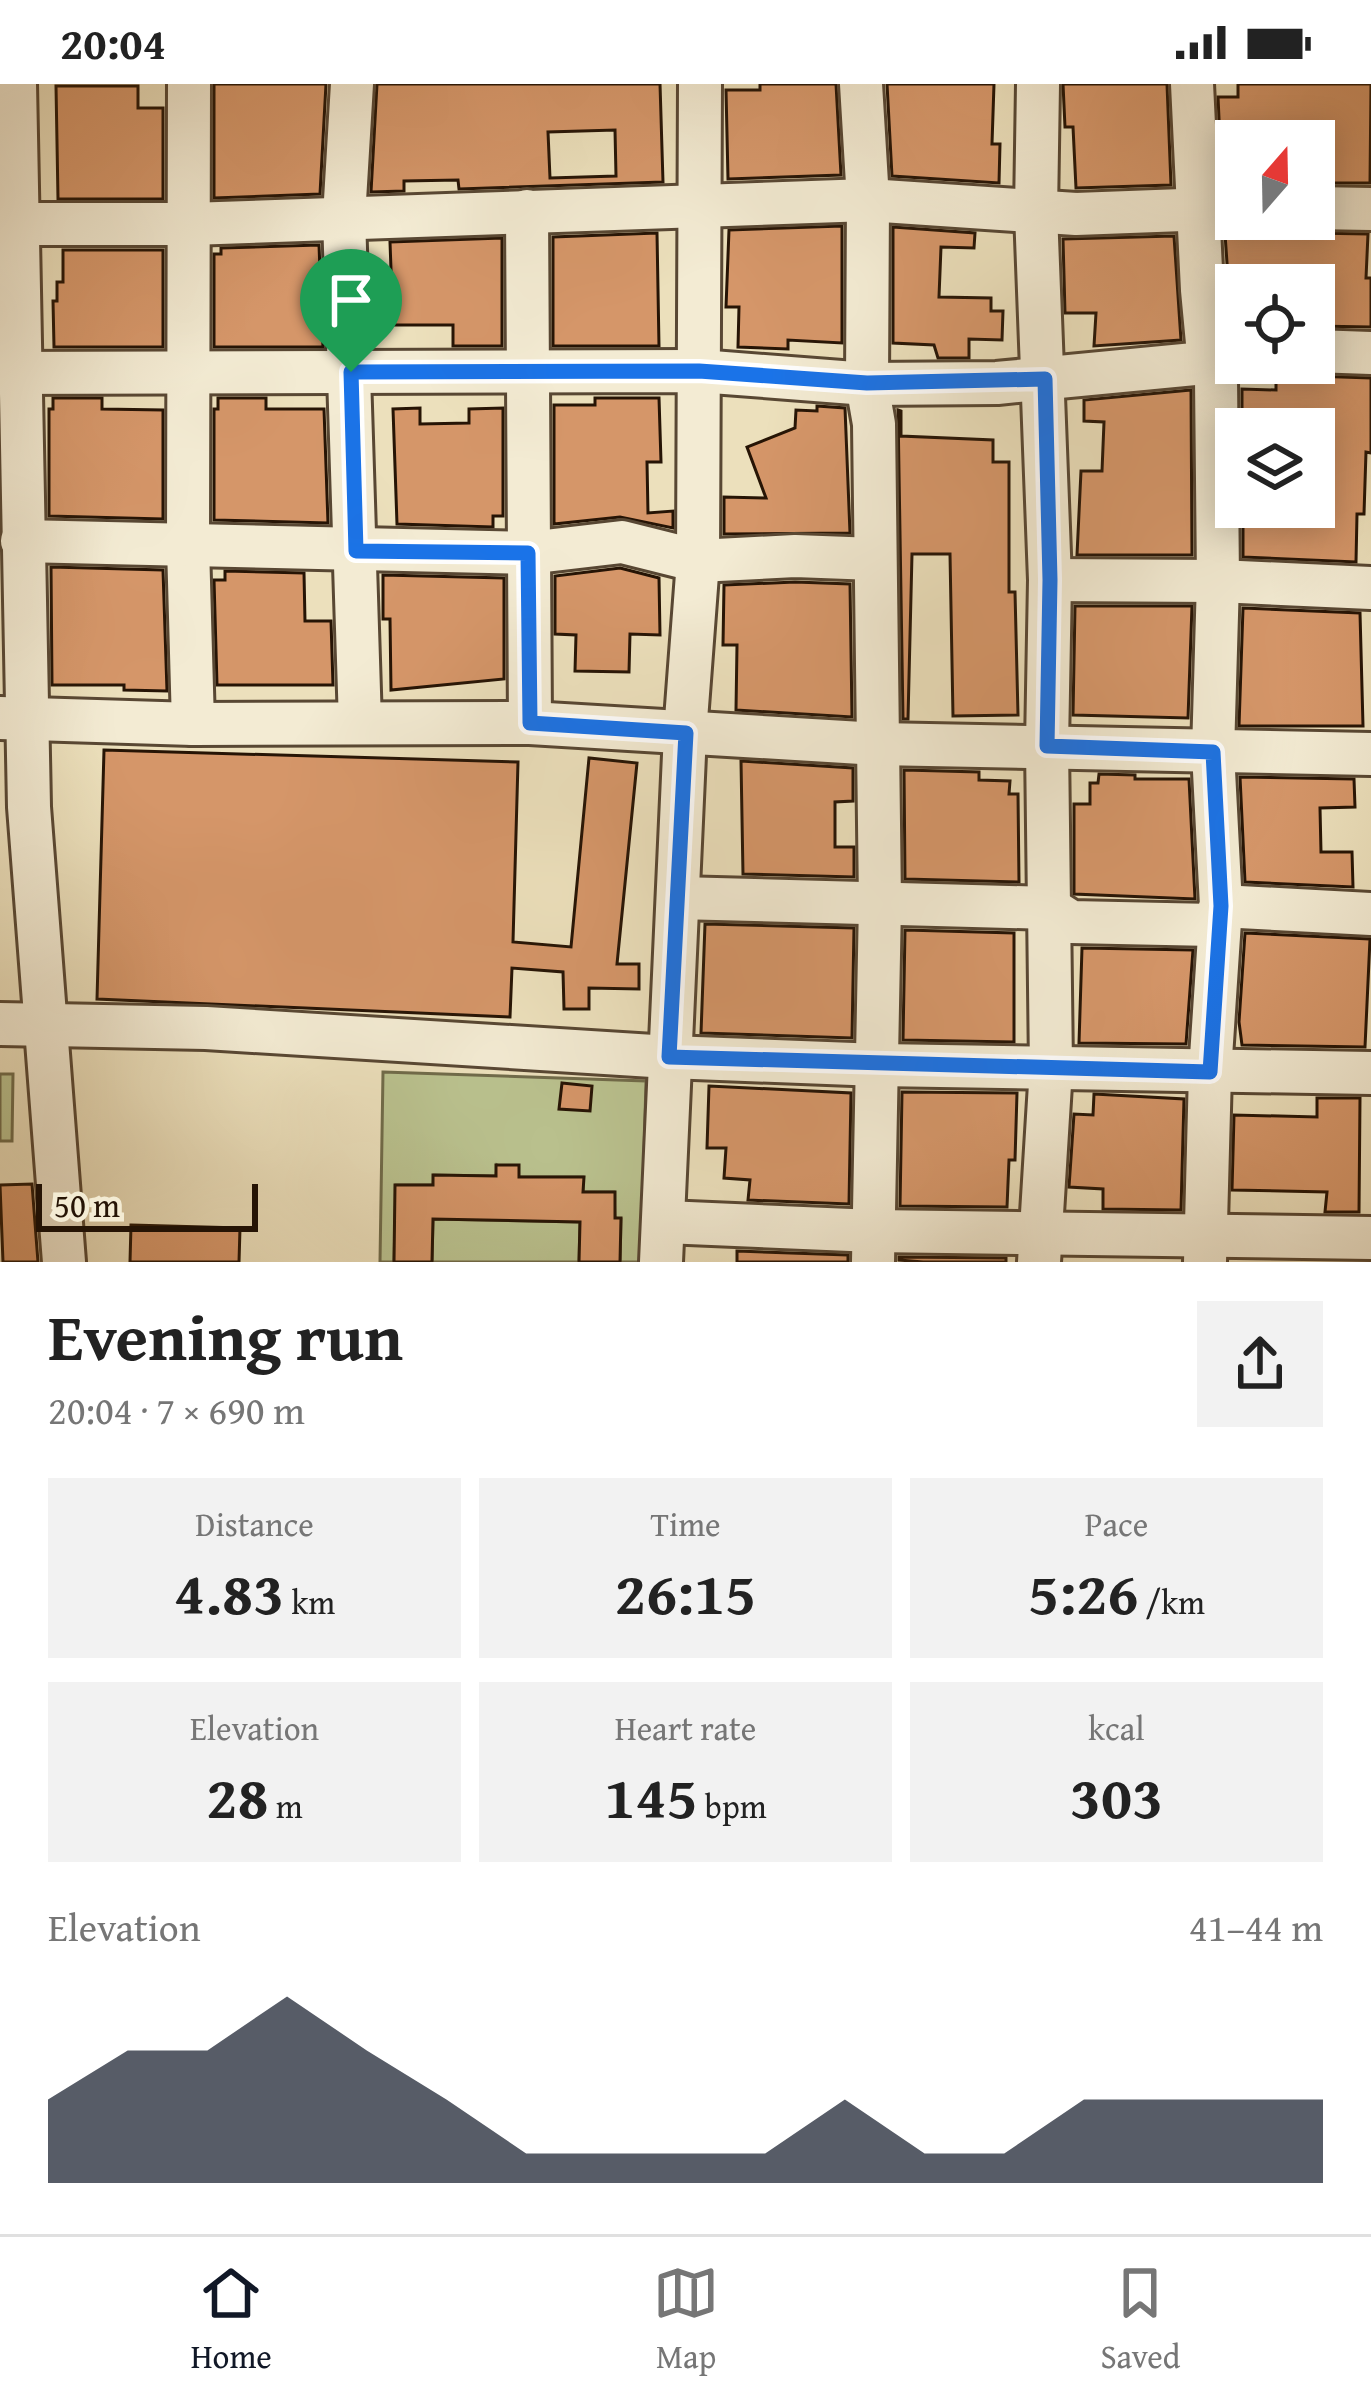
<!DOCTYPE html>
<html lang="en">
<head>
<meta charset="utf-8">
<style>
  body { margin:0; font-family:"Gentium Book Plus",serif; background:#f2f2f2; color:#222; height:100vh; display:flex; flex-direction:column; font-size:45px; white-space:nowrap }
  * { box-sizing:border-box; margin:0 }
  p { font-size:39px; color:#767676 }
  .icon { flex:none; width:66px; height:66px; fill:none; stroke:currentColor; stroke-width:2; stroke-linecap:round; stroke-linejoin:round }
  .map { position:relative; height:1178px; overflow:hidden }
  .sheet { display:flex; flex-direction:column; background:#fff; flex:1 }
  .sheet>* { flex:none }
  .needle { width:78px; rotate:20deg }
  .buttons { position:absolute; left:1215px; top:36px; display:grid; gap:24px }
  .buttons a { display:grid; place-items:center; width:120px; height:120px; border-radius:0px; background:#fff; box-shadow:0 6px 30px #0003; font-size:60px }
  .scale { position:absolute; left:36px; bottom:30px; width:222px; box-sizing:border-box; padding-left:12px; border:6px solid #261405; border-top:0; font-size:33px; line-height:42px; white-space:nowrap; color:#261405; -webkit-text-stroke:9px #f3ebd3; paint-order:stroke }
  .pin { position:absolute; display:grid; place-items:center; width:102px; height:102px; color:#fff; margin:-123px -51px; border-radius:50% 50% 50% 0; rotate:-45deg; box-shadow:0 0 12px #0007 }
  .pin .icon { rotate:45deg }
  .round { display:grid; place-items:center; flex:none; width:126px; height:126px; border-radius:0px; background:#f2f2f2 }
  .overview { display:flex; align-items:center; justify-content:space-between; height:204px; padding:0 48px }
  h1 { font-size:66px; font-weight:700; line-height:90px }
  .metrics { display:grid; grid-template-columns:repeat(3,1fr); gap:18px; height:204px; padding:12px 48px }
  .metrics div { display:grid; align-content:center; border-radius:0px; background:#f2f2f2; text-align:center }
  .metrics b { font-size:60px; font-weight:700 }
  .metrics small { font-size:33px; font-weight:400 }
  .metrics p { font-size:33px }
  .chart { height:336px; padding:24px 48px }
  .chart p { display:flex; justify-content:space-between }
  .chart svg { width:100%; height:216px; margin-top:12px; fill:#111827; opacity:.7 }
  .status { display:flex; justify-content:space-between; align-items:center; height:84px; padding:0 60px; background:#fff; direction:ltr }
  .status svg { height:33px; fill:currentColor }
  .dock { display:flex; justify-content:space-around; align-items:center; height:168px; border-top:3px solid #e0e0e0; background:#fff; font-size:33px; color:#767676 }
  .dock a { display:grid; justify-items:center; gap:6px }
  .dock .on { color:#111827 }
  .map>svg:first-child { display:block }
  .green { fill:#bac28f; stroke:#706b4a; stroke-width:3 }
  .building { fill:#d59669; stroke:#261405; stroke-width:3; fill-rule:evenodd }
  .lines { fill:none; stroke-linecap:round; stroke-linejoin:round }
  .minor-casing { stroke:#584733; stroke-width:48 }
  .minor { stroke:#f3ebd3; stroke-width:42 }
  .route-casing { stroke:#fff; stroke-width:24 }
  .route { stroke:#1a73e8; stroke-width:15 }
</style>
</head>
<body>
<div class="status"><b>20:04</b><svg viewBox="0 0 49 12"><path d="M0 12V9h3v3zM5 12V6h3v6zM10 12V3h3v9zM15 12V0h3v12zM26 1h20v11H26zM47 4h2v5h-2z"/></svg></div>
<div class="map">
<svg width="1371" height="1178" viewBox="0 0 1371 1178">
  <rect width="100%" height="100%" fill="#ece0bc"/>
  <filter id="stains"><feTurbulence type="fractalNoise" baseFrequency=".00167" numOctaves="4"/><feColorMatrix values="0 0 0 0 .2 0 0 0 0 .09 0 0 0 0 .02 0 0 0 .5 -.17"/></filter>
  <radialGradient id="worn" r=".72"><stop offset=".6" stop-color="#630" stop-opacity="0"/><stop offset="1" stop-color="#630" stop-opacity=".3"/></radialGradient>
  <g class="green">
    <path d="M 383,988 L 646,997 L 641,1178 L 620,1178 L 621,1135 L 615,1134 L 614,1108 L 583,1108 L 583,1093 L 519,1093 L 497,1081 L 496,1092 L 434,1091 L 433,1101 L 396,1101 L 394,1178 L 380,1178 Z"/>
    <path d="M 0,990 L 13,990 L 12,1057 L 0,1057 Z"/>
    <path d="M 433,1135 L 580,1138 L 579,1178 L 432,1178 Z"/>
  </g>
  <g class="building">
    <path d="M 214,0 L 326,0 L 320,110 L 214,114 Z"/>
    <path d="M 377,0 L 660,0 L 663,98 L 459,105 L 458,96 L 404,97 L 404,107 L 371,108 ZM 615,46 L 616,92 L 550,94 L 548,48 Z"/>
    <path d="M 760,0 L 836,0 L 841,91 L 728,95 L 726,6 L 760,6 Z"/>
    <path d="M 887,0 L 994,0 L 992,60 L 1000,60 L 999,99 L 892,92 Z"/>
    <path d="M 1063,0 L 1167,0 L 1171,101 L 1076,104 L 1073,43 L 1065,43 Z"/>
    <path d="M 1238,0 L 1371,0 L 1370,99 L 1314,99 L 1314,57 L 1236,57 L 1233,99 L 1222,99 L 1218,13 L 1238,13 Z"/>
    <path d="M 56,2 L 138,2 L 138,24 L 163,24 L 163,115 L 58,115 Z"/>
    <path d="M 1291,135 L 1300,145 L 1312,149 L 1368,150 L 1366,194 L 1371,194 L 1371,243 L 1314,242 L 1314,201 L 1236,201 L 1236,251 L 1232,251 L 1225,150 L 1249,146 L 1257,137 Z"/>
    <path d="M 842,142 L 842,259 L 788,256 L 788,265 L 738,263 L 739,223 L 726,223 L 729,146 Z"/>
    <path d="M 893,143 L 975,149 L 974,164 L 941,163 L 939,213 L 991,214 L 991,227 L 1003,227 L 1002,256 L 969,255 L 969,274 L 938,274 L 934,261 L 893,259 Z"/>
    <path d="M 657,149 L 659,262 L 553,262 L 553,153 Z"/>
    <path d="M 1174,152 L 1181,256 L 1094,262 L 1096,229 L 1065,229 L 1063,155 Z"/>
    <path d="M 502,154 L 502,262 L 453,262 L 453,241 L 393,241 L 390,158 Z"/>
    <path d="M 319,161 L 323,263 L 214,263 L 214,170 L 221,170 L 221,164 Z"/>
    <path d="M 63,166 L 163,166 L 163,263 L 54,263 L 53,217 L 57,217 L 57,198 L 63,198 Z"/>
    <path d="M 1276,279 L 1292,279 L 1300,288 L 1312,292 L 1371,294 L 1371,369 L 1366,368 L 1364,430 L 1357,430 L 1356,478 L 1243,473 L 1243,423 L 1314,423 L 1314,345 L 1242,345 L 1242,305 L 1276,306 Z"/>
    <path d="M 1191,306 L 1192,471 L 1077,471 L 1081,387 L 1102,387 L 1104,338 L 1084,337 L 1084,316 Z"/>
    <path d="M 53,314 L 102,314 L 102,325 L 163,326 L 163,435 L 49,432 L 49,325 L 53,325 Z"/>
    <path d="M 218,314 L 266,314 L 266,325 L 324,325 L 328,439 L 214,436 L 214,325 L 218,325 Z"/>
    <path d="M 595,314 L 659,314 L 661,378 L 647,378 L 648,429 L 673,427 L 673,444 L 620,433 L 554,440 L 554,321 L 595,321 Z"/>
    <path d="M 817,322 L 845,324 L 850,449 L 724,450 L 724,413 L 766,414 L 747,363 L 795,344 L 796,326 L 817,327 Z"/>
    <path d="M 420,324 L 420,340 L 469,339 L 469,325 L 503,324 L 503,432 L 493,432 L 493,443 L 397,440 L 393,325 Z"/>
    <path d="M 898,326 L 901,327 L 901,352 L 993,356 L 993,378 L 1009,378 L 1009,508 L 1015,508 L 1018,631 L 953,632 L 950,470 L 912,470 L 908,635 L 903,635 Z"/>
    <path d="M 51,483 L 163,486 L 167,607 L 124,606 L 124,601 L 52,601 Z"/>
    <path d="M 620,484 L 659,494 L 660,551 L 630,550 L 629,588 L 575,587 L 576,551 L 555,550 L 555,492 Z"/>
    <path d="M 225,487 L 304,489 L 305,537 L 331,537 L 333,601 L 217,601 L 214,496 L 225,496 Z"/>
    <path d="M 383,491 L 504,494 L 504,595 L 391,606 L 390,535 L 383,535 Z"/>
    <path d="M 795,498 L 850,500 L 852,633 L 736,626 L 737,561 L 723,561 L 724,501 Z"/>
    <path d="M 1075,522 L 1192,522 L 1188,634 L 1073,631 Z"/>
    <path d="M 1243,524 L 1360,529 L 1363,642 L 1239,642 Z"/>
    <path d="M 104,666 L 518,678 L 513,858 L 571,863 L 589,674 L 637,679 L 617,880 L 639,880 L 639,905 L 589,904 L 589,925 L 564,925 L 563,888 L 512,884 L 510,933 L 97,915 Z"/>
    <path d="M 741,677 L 853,684 L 853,717 L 835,718 L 835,763 L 854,763 L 854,793 L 743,790 Z"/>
    <path d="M 904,686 L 979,688 L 979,696 L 1010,697 L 1009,710 L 1018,710 L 1019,798 L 905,795 Z"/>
    <path d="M 1099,690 L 1135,691 L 1135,695 L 1189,695 L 1195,815 L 1074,810 L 1074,720 L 1090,720 L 1090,699 L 1098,699 Z"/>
    <path d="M 1240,693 L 1354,695 L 1355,723 L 1320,724 L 1321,768 L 1352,768 L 1353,803 L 1245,798 Z"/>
    <path d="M 705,840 L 854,844 L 852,954 L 701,949 Z"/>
    <path d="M 905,846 L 1014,849 L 1014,958 L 903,956 Z"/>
    <path d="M 1245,849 L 1370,855 L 1365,963 L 1242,961 L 1239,938 Z"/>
    <path d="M 1082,864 L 1193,866 L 1186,960 L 1079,959 Z"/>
    <path d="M 562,999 L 592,1002 L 590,1027 L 559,1025 Z"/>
    <path d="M 709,1002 L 851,1009 L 849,1120 L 748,1116 L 750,1096 L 724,1094 L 726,1064 L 707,1064 Z"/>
    <path d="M 902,1008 L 1017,1009 L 1015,1076 L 1009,1076 L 1007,1123 L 900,1122 Z"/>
    <path d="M 1094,1010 L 1184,1015 L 1181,1126 L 1103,1125 L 1103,1105 L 1069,1103 L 1074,1030 L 1093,1031 Z"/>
    <path d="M 1317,1014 L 1360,1014 L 1359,1128 L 1325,1128 L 1327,1108 L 1232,1106 L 1234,1031 L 1317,1033 Z"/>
    <path d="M 496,1081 L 519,1081 L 519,1093 L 584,1093 L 583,1108 L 615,1108 L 615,1134 L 621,1134 L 620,1178 L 579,1178 L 580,1138 L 433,1135 L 432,1178 L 394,1178 L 395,1101 L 433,1101 L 433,1091 L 496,1092 Z"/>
    <path d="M 32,1100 L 38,1178 L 3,1178 L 0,1101 Z"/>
    <path d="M 131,1141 L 240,1144 L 239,1178 L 130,1178 Z"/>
    <path d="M 737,1167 L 848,1171 L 848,1178 L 737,1178 Z"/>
    <path d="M 899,1173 L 1006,1174 L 1006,1178 L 923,1178 L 899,1176 Z"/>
  </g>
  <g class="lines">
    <defs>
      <g id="minor">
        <path d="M 15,0 L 29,723 L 64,1178"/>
        <path d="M 189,0 L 188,462 L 193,640"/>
        <path d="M 352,0 L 344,133 L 360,639"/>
        <path d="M 861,0 L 868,116 L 867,300 L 874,340 L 880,819 L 873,1178"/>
        <path d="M 1038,0 L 1036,128 L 1050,496 L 1047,661 L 1051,984 L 1039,1178"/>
        <path d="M 1192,0 L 1202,206 L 1209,280 L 1216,294 L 1218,497 L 1213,668 L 1221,822 L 1210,988 L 1205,1178"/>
        <path d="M 1314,124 L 1371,125"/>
        <path d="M 527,127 L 530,639"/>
        <path d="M 0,140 L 190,140 L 868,116 L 1076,130 L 1236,124"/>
        <path d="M 1314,267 L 1371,269"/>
        <path d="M 0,289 L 699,287 L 867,300 L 997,299 L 1236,276"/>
        <path d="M 22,457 L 528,469 L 622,458 L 698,477 L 795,472 L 875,475"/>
        <path d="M 1050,496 L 1218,497 L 1371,504"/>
        <path d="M 0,634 L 193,640 L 530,639 L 878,660 L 1371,670"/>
        <path d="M 678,814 L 1049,824 L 1071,838 L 1213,841 L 1221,822 L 1371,830"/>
        <path d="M 0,940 L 206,944 L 669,973 L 879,981 L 1371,989"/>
        <path d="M 665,1138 L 874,1147 L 1371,1154"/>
        <path d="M 661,1178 L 685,649 L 698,477 L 700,0"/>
      </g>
    </defs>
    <use href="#minor" class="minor-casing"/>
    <use href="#minor" class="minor"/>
  </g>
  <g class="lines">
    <defs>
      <path id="route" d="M 699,287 L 867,299 L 1045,295 L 1050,496 L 1047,662 L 1213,668 L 1221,822 L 1210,988 L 669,973 L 686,649 L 530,639 L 528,469 L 356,467 L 351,288 Z"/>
    </defs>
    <use href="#route" class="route-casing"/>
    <use href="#route" class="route"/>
  </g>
  <rect width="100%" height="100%" filter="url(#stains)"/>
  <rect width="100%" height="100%" fill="url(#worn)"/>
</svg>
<div class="buttons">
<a><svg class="needle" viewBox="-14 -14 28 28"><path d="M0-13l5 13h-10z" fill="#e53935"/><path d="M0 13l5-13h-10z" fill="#767676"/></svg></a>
<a><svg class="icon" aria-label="locate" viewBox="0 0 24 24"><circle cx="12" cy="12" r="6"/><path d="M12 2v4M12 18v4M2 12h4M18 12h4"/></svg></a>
<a><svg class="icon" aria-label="layers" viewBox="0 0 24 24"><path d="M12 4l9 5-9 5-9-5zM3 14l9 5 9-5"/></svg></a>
</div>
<div class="scale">50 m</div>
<div class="pin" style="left:351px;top:288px;background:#1e9e55"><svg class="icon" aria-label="arrive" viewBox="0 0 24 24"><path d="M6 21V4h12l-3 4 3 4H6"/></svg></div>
</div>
<section class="sheet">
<div class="overview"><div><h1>Evening run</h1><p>20:04 · 7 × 690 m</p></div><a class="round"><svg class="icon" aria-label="share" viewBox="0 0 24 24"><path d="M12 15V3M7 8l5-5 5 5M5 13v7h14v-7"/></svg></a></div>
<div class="metrics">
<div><p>Distance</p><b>4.83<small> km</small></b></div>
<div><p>Time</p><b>26:15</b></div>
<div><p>Pace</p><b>5:26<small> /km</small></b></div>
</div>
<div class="metrics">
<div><p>Elevation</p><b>28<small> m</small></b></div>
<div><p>Heart rate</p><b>145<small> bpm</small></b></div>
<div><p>kcal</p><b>303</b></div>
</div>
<div class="chart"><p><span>Elevation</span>41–44 m</p>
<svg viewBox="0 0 160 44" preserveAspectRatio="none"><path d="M0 44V27L10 17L20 17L30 6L40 17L50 27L60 38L70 38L80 38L90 38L100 27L110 38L120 38L130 27L140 27L150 27L160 27V44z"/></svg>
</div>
</section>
<nav class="dock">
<a class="on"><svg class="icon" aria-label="home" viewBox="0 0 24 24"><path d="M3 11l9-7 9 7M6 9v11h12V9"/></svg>Home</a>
<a><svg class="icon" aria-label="map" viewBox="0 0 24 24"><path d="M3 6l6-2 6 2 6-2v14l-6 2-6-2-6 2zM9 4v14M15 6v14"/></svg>Map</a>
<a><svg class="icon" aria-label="saved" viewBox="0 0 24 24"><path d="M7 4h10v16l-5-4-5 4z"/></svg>Saved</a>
</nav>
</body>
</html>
